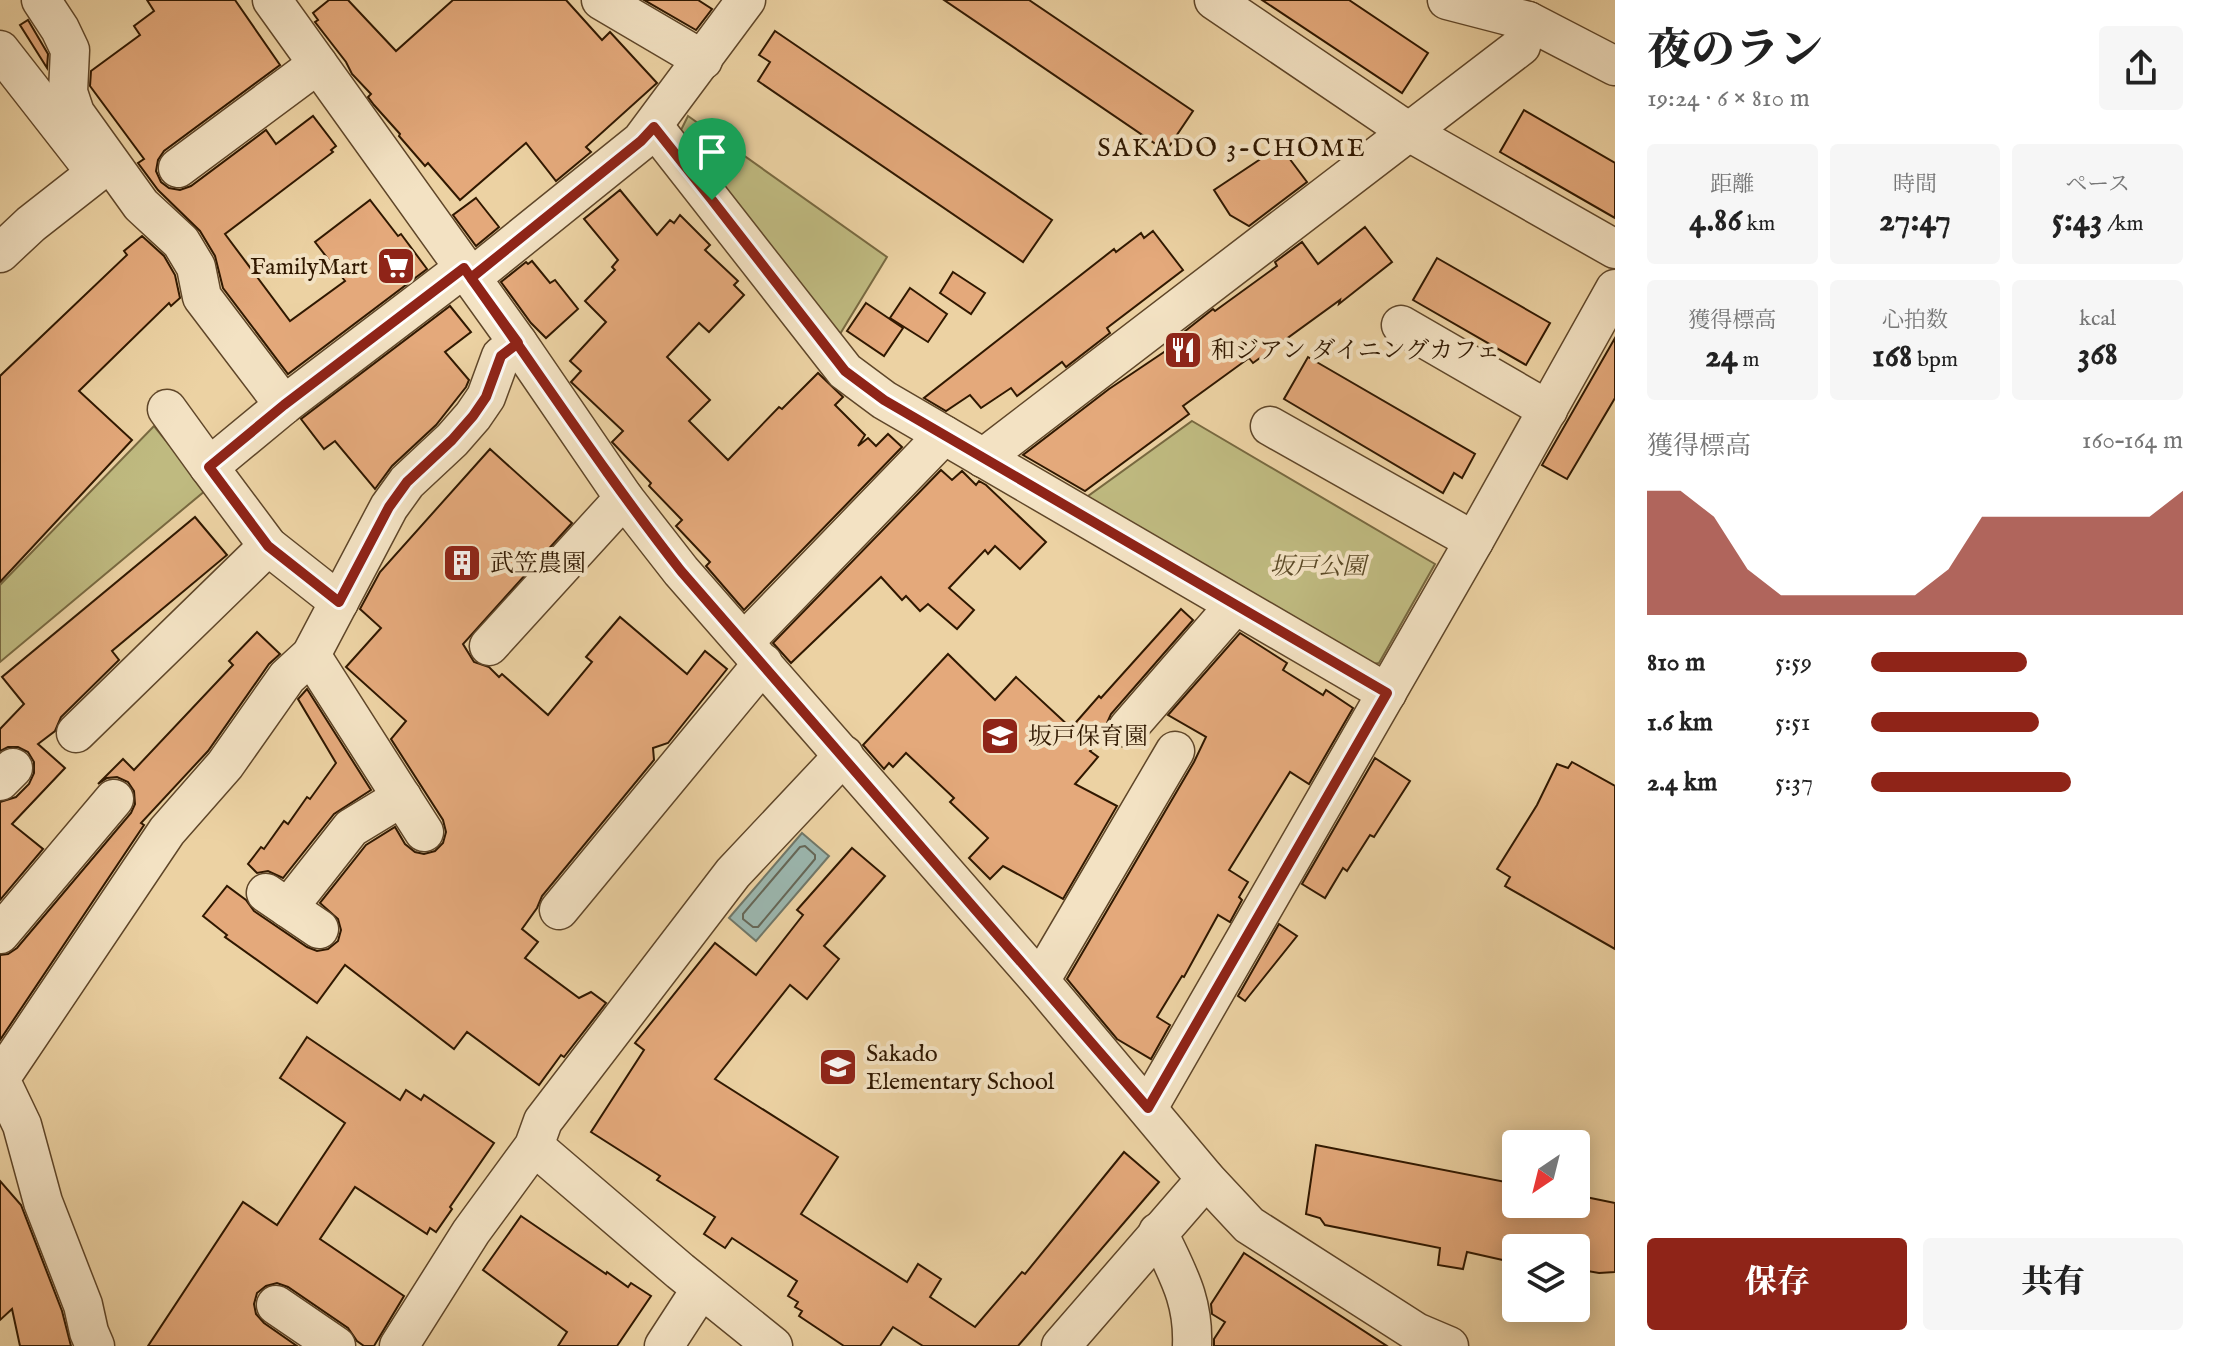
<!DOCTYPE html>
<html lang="ja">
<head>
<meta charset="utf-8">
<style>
  body { margin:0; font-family:"IM FELL English","Noto Serif JP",serif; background:#f6f6f6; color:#222; height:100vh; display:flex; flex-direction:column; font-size:30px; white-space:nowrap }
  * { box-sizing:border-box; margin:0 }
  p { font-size:26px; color:#767676 }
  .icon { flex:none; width:44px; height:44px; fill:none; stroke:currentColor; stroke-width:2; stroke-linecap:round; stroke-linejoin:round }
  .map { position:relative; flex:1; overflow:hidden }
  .sheet { display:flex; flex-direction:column; background:#fff; width:600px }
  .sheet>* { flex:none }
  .needle { width:52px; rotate:215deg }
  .controls { position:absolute; left:1502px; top:1130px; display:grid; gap:16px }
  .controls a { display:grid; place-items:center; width:88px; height:88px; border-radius:8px; background:#fff; box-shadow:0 4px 20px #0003; font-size:40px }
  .pin { position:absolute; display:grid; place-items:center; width:68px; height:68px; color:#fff; margin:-82px -34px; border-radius:50% 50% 50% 0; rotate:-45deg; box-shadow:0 0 8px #0007 }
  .pin .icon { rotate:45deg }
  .round { display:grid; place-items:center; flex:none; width:84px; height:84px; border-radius:8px; background:#f6f6f6 }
  .head { display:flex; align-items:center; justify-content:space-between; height:136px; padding:0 32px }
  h1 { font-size:44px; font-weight:800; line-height:60px }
  .metrics { display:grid; grid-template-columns:repeat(3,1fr); gap:12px; height:136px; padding:8px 32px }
  .metrics div { display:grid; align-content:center; border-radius:8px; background:#f6f6f6; text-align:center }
  .metrics b { font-size:34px; font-weight:800 }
  .metrics small { font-size:22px; font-weight:400 }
  .metrics p { font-size:22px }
  .chart { height:224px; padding:16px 32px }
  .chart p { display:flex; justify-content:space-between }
  .chart svg { width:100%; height:144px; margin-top:8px; fill:#8f2418; opacity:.7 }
  .primary-button { display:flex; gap:16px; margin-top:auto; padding:16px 32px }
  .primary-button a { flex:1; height:92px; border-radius:8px; background:#8f2418; color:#fff; font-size:32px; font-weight:800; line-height:92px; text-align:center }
  .primary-button a+a { background:#f6f6f6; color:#222 }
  ul { padding:0 32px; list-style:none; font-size:26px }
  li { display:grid; grid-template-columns:128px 96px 1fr; align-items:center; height:60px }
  li i { height:20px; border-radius:10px; background:#8f2418 }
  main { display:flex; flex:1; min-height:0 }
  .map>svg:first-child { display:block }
  .green { fill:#bfba80; stroke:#786940; stroke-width:2 }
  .water { fill:#9bb6ae; stroke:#707768; stroke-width:2 }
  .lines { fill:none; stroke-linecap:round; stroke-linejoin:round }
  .shore { stroke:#666757; stroke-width:2 }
  .building { fill:#e4a97b; stroke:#301800; stroke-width:2 }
  .minor-casing { stroke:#5f4629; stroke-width:41 }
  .minor { stroke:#f3e2c3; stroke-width:38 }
  .route-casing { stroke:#fff; stroke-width:16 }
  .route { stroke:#8f2418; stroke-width:10 }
  .labels { text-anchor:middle; stroke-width:8; stroke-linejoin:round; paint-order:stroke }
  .poi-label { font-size:24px; fill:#301800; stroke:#f3e2c3; text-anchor:start }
  .park-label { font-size:24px; font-style:italic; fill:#5b4926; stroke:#f3e2c3 }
  .neighbourhood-label { font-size:26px; letter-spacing:2px; fill:#301800; stroke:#f3e2c3 }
</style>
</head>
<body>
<main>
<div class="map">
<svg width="1615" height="1346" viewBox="0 0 1615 1346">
  <rect width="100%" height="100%" fill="#ecd2a3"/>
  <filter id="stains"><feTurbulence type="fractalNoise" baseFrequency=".0025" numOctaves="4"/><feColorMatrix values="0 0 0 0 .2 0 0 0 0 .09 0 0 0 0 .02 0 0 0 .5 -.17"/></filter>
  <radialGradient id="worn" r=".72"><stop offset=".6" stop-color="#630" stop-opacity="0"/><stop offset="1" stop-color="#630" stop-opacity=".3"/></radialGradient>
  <g class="green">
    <path d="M 688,116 L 887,257 L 840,334 L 680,140 L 681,130 Z"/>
    <path d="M 1192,421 L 1435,564 L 1379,663 L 1365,665 L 1084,499 Z"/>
    <path d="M 154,426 L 206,490 L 0,662 L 0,585 Z"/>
  </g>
  <path class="water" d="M 802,833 L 829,856 L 756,941 L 729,918 Z"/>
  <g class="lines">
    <path class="shore" d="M 805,846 L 815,855 L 815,859 L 758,927 L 753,927 L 743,919 L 743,914 L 800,847 Z"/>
  </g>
  <g class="building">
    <path d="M 147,0 L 235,0 L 280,65 L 164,151 L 158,160 L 156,171 L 161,182 L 169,188 L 180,190 L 191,186 L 266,130 L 276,144 L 313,116 L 336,146 L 331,150 L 333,152 L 225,234 L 290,321 L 345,281 L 315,242 L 370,200 L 398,236 L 401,234 L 427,269 L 288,374 L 223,288 L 215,256 L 200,231 L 158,190 L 138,163 L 144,159 L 90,86 L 91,71 L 140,35 L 134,26 L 154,11 Z"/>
    <path d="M 329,0 L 348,0 L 396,51 L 453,0 L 566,0 L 602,40 L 610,32 L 657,83 L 586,147 L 591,152 L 556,181 L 526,143 L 460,200 L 428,163 L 425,166 L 399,136 L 400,134 L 374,105 L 368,97 L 371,94 L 352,74 L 346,62 L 315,22 L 318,20 L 313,13 Z"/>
    <path d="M 644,0 L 698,0 L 712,9 L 696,30 Z"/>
    <path d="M 944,0 L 1029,0 L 1193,111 L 1166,151 Z"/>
    <path d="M 1262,0 L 1349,0 L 1428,53 L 1402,93 Z"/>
    <path d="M 28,20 L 48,54 L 47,68 L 20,25 Z"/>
    <path d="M 775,31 L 1052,220 L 1023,262 L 758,81 L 770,62 L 759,55 Z"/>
    <path d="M 1524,110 L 1615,163 L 1615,218 L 1500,152 Z"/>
    <path d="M 1280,146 L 1307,182 L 1249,226 L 1230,215 L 1214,190 Z"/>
    <path d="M 620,190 L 657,235 L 670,220 L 674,223 L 680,215 L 710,245 L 705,250 L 738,281 L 734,285 L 744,295 L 709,332 L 699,323 L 667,357 L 710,400 L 689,421 L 728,460 L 779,407 L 782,409 L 818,373 L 843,397 L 835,405 L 865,435 L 858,446 L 868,438 L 876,446 L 888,434 L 902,447 L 744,610 L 706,566 L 710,562 L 676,526 L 682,520 L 649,486 L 651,483 L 612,442 L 623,431 L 571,382 L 581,371 L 570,361 L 606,322 L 585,301 L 615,270 L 612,267 L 618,260 L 584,219 Z"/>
    <path d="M 476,198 L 499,227 L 476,246 L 453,215 Z"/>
    <path d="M 1365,227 L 1392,262 L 1339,304 L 1340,300 L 1253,363 L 1249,358 L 1183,406 L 1189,414 L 1085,491 L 1023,455 L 1109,389 L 1167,350 L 1165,347 L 1213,309 L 1215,311 L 1277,266 L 1275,262 L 1302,242 L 1318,264 Z"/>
    <path d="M 1153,231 L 1183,270 L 1107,328 L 1110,333 L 1066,367 L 1062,362 L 1017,396 L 1011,388 L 981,408 L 970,395 L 946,411 L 924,398 L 1114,249 L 1116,252 L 1141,233 L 1144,238 Z"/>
    <path d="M 142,236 L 164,256 L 175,275 L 180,298 L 171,306 L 169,303 L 79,391 L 132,440 L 0,582 L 0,376 L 127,255 L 124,251 Z"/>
    <path d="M 1437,258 L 1550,323 L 1526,365 L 1413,300 Z"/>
    <path d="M 532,261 L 550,283 L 555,280 L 578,309 L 546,338 L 531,323 L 501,282 L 526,262 L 528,264 Z"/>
    <path d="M 953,272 L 985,293 L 971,314 L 940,293 Z"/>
    <path d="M 910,288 L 947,314 L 928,342 L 890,318 Z"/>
    <path d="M 866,303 L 903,328 L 884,356 L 847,331 Z"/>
    <path d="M 450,306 L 471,332 L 445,352 L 469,380 L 466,387 L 436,425 L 392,466 L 375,489 L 335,441 L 324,449 L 301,419 Z"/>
    <path d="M 1615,338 L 1615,398 L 1567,479 L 1542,465 Z"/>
    <path d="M 1308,357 L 1475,454 L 1462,478 L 1454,473 L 1443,493 L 1284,399 Z"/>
    <path d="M 490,449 L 572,523 L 463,644 L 474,662 L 489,667 L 499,677 L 502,674 L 548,715 L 592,662 L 586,657 L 620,617 L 687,674 L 705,651 L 727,669 L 668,743 L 653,748 L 654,760 L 542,896 L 537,908 L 522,929 L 538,942 L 525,958 L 579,998 L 591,992 L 606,1003 L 564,1057 L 561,1055 L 539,1085 L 467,1032 L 454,1049 L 345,965 L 317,1003 L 225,937 L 227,935 L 203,916 L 227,886 L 246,900 L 254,911 L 307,947 L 317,951 L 328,949 L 338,941 L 341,930 L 338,919 L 320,903 L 366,845 L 395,827 L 405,844 L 415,852 L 424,854 L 435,851 L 443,843 L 446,832 L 443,820 L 391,739 L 406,721 L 346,667 L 381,628 L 360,609 L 380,572 Z"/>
    <path d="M 941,470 L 952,480 L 962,471 L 976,485 L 979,481 L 986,485 L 1046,542 L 1020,569 L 995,546 L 988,554 L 985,550 L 949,588 L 974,610 L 957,629 L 928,604 L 920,611 L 906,596 L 902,600 L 881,577 L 791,663 L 773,643 Z"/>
    <path d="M 195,517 L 227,555 L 112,651 L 119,660 L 61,717 L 55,731 L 38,744 L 65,768 L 12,824 L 43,849 L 0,900 L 0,802 L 16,797 L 29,784 L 34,773 L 34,762 L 28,752 L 18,747 L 8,747 L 0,751 L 0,729 L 24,704 L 2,677 Z"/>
    <path d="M 1181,609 L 1193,620 L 1111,714 L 1107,723 L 1107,732 L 1090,751 L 1098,757 L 1075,784 L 1117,806 L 1063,899 L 1003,866 L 990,879 L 969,858 L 988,838 L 950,802 L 954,798 L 906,753 L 893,767 L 889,763 L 884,769 L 863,745 L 948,654 L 995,700 L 1016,677 L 1071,728 L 1099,696 L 1101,698 Z"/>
    <path d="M 257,632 L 280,654 L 269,664 L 208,751 L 141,823 L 144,825 L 0,1040 L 0,955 L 8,954 L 17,948 L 131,813 L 135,804 L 134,791 L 128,782 L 117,777 L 107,778 L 98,784 L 123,759 L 134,770 L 233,665 L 229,661 Z"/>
    <path d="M 1240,633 L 1287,663 L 1283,670 L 1323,695 L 1326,690 L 1353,708 L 1309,784 L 1290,772 L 1229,870 L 1248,882 L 1239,897 L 1242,900 L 1230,922 L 1218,915 L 1184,977 L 1182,976 L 1157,1017 L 1170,1025 L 1151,1059 L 1117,1039 L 1067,979 L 1194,762 L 1206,737 L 1168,715 Z"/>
    <path d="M 307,689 L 371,790 L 334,814 L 283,878 L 268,871 L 257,873 L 248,864 L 261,847 L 264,849 L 284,821 L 288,824 L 307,797 L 310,799 L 336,763 L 298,699 Z"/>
    <path d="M 1375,758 L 1410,781 L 1374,837 L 1370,835 L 1347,871 L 1343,868 L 1325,898 L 1302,884 Z"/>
    <path d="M 1572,762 L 1615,786 L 1615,949 L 1505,886 L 1510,877 L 1497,869 L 1537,805 L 1557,764 L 1568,768 Z"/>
    <path d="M 852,848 L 885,876 L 824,946 L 839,959 L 807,999 L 790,985 L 715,1079 L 838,1157 L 801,1214 L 907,1282 L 918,1264 L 941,1279 L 930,1297 L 975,1327 L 1022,1272 L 1025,1274 L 1124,1152 L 1159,1182 L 1018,1346 L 923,1346 L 893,1327 L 880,1346 L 844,1346 L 799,1316 L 802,1311 L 795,1307 L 798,1302 L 788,1296 L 797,1281 L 732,1238 L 725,1248 L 704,1234 L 715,1217 L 657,1180 L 660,1176 L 591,1132 L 644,1050 L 635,1043 L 715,943 L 756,975 L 803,915 L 797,910 Z"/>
    <path d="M 1279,924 L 1297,936 L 1245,1001 L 1238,996 Z"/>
    <path d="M 307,1037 L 400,1100 L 406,1090 L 421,1100 L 424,1095 L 494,1143 L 450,1207 L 452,1209 L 436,1232 L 430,1228 L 427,1234 L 355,1187 L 320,1239 L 404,1296 L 374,1346 L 364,1346 L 357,1341 L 348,1328 L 288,1287 L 277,1283 L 266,1286 L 257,1293 L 254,1304 L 256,1314 L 264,1323 L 297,1346 L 148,1346 L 243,1202 L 277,1225 L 345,1123 L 280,1078 Z"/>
    <path d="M 1316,1145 L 1516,1184 L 1516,1204 L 1576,1204 L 1576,1195 L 1615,1203 L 1615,1272 L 1599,1273 L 1576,1269 L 1576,1248 L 1516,1248 L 1516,1263 L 1467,1252 L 1463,1269 L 1438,1265 L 1440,1248 L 1325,1225 L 1320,1218 L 1306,1214 Z"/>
    <path d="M 0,1181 L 21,1205 L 62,1311 L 71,1346 L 20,1346 L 12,1309 L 0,1320 Z"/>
    <path d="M 521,1216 L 606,1274 L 607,1272 L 628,1287 L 631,1283 L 651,1296 L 617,1346 L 558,1346 L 567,1332 L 483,1270 Z"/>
    <path d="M 1244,1253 L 1387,1346 L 1214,1346 L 1214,1339 L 1225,1322 L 1212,1314 L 1211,1304 Z"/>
  </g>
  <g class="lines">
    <defs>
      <g id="minor">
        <path d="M 41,0 L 60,29 L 70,50 L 68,92 L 75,113 L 141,205 L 181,242 L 196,267 L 202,297 L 284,405"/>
        <path d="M 272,0 L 518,343 L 624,498 L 681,571 L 1040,981 L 1206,1179 L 1249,1225 L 1416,1332 L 1449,1346"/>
        <path d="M 601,0 L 703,60"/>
        <path d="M 1214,0 L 1409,132 L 1615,249"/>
        <path d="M 1447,0 L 1528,21 L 1615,66"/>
        <path d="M 0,50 L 96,173 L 31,224 L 0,253"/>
        <path d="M 654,127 L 845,371 L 884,400 L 1387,693"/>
        <path d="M 178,168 L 318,64"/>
        <path d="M 471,278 L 641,141 L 746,0"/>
        <path d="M 1401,325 L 1548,410"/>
        <path d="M 167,409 L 209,467"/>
        <path d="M 1270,426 L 1474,541"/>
        <path d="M 983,458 L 1521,46 L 1528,21"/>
        <path d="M 339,602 L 268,546 L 209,467 L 284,405 L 464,268"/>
        <path d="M 744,642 L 944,435"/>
        <path d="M 489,646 L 624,498"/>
        <path d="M 311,655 L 424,832"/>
        <path d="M 1128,728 L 1235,605"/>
        <path d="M 76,733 L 268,546"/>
        <path d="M 0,781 L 13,768"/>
        <path d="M 266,893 L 319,929"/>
        <path d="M 288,908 L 351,828 L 402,797"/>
        <path d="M 559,910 L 763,663"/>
        <path d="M 0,934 L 114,799"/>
        <path d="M 1040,981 L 1175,751"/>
        <path d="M 1148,1108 L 1474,541 L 1615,289"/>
        <path d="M 534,1146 L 680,1271 L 773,1346"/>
        <path d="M 1158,1232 C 1177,1273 1194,1299 1192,1346"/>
        <path d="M 276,1305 L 336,1346"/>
        <path d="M 95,1346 L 89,1332 L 83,1305 L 43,1202 L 22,1125 L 0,1079 L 167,831 L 225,765 L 287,677 L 311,655 L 389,507 L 407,482 L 452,440 L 473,416 L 486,397 L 501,356 L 518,343"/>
        <path d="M 399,1346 L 471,1232 L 534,1146 L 543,1121 L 733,873 L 844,755"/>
        <path d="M 664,1346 L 701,1289"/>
        <path d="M 1061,1346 L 1206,1179"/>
      </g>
    </defs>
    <use href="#minor" class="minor-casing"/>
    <use href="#minor" class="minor"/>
  </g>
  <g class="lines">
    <defs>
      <path id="route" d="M 712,200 L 654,127 L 641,141 L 471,278 L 518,343 L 501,356 L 486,397 L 473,416 L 452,440 L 407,482 L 389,507 L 339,602 L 268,546 L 209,467 L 284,405 L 464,268 L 471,278 C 541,376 607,477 681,571 L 1148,1108 L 1387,693 L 884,400 L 845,371 L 712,200"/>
    </defs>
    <use href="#route" class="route-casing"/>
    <use href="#route" class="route"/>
  </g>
  <defs>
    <symbol id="supermarket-square" viewBox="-11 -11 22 22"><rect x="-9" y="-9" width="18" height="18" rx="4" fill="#8f2418" stroke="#f3e2c3"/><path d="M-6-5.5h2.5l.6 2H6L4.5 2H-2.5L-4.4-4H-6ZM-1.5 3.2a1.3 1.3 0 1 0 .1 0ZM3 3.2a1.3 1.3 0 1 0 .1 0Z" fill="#fff"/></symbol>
    <symbol id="restaurant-square" viewBox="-11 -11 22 22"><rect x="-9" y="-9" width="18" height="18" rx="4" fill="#8f2418" stroke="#f3e2c3"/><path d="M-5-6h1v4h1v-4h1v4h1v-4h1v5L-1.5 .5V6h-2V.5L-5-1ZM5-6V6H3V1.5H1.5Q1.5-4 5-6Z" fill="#fff"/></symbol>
    <symbol id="building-square" viewBox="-11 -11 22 22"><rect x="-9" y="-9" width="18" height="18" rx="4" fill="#8f2418" stroke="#f3e2c3"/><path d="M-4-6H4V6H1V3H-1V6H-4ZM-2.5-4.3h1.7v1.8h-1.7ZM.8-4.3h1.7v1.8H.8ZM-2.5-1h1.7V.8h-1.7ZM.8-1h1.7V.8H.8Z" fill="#fff"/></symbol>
    <symbol id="school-square" viewBox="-11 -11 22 22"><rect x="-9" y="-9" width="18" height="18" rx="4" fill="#8f2418" stroke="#f3e2c3"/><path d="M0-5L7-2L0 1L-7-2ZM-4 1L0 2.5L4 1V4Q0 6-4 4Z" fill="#fff"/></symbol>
  </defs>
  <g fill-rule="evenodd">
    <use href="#supermarket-square" x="374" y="244" width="44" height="44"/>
    <use href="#restaurant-square" x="1161" y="328" width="44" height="44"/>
    <use href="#building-square" x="440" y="541" width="44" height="44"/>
    <use href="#school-square" x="978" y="714" width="44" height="44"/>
    <use href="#school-square" x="816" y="1045" width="44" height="44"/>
  </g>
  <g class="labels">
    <g class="poi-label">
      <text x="368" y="274" text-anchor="end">FamilyMart</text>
      <text x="1211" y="358">和ジアン ダイニングカフェ</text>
      <text x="490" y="571">武笠農園</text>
      <text x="1028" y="744">坂戸保育園</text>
      <text x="866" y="1061">Sakado<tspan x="866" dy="28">Elementary School</tspan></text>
    </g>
    <g class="park-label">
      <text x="1318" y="574">坂戸公園</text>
    </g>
    <g class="neighbourhood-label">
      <text x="1232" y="156">SAKADO 3-CHOME</text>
    </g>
  </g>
  <rect width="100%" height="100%" filter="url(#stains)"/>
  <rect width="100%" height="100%" fill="url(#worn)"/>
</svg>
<div class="controls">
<a><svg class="needle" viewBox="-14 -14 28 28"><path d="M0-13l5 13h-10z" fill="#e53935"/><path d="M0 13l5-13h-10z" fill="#767676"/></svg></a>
<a><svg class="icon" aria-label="layers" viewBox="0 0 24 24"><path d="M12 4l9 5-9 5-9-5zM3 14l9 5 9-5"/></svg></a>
</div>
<div class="pin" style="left:712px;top:200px;background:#1e9e55"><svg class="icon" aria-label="arrive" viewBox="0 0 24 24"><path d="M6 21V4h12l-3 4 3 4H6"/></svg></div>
</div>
<section class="sheet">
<div class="head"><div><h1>夜のラン</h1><p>19:24 · 6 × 810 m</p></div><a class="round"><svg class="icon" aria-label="share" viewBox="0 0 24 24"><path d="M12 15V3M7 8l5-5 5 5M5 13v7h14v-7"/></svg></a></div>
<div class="metrics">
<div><p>距離</p><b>4.86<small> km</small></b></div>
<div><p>時間</p><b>27:47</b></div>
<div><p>ペース</p><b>5:43<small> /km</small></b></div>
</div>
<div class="metrics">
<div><p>獲得標高</p><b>24<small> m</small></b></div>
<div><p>心拍数</p><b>168<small> bpm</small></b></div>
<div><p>kcal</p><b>368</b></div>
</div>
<div class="chart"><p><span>獲得標高</span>160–164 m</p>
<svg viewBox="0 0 160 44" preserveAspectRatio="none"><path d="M0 44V6L10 6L20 14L30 30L40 38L50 38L60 38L70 38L80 38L90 30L100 14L110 14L120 14L130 14L140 14L150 14L160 6V44z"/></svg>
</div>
<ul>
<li><b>810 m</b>5:59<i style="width:50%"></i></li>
<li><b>1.6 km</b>5:51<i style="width:54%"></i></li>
<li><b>2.4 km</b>5:37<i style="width:64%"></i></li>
</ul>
<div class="primary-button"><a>保存</a><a>共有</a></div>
</section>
</main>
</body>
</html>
